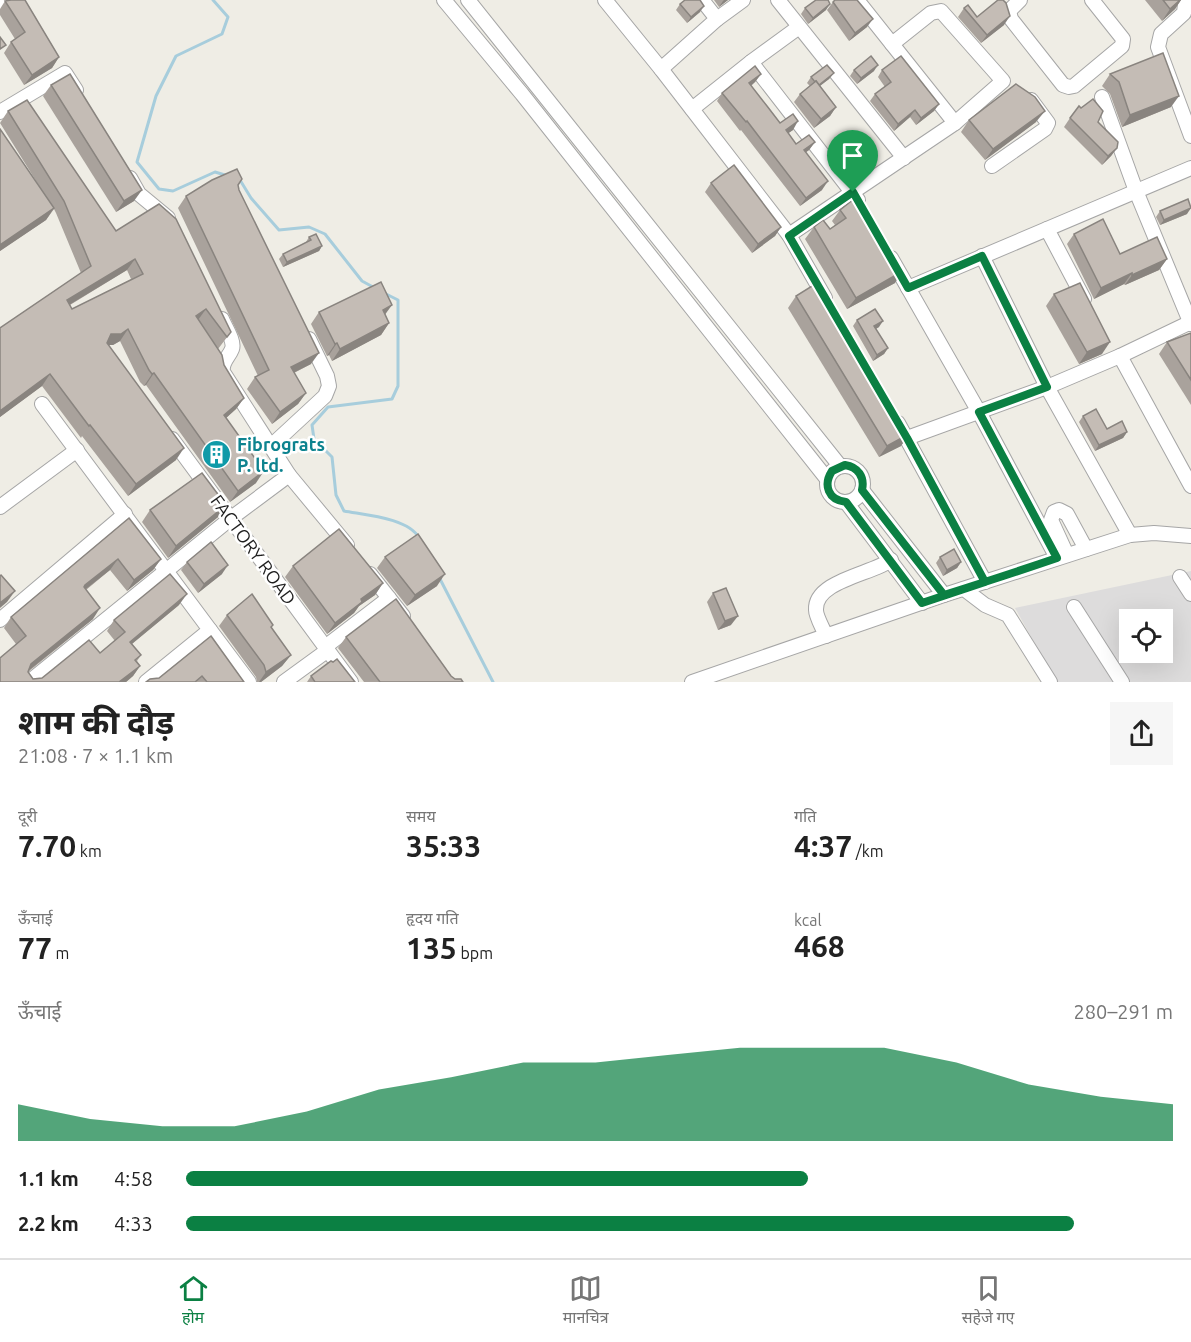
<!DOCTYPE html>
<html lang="hi">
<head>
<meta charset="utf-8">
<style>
  body { margin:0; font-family:Ubuntu,"Noto Sans Devanagari",sans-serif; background:#f6f6f6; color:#222; height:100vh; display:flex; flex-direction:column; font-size:22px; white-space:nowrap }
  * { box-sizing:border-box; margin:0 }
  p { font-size:20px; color:#767676 }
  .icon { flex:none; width:33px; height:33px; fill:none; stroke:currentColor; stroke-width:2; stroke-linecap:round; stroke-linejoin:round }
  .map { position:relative; height:682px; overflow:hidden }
  .details { display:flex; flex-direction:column; background:#fff; flex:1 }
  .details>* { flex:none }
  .tools { position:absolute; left:1119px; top:609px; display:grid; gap:12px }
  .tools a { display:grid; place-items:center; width:54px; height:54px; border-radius:0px; background:#fff; box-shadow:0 6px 24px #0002; font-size:30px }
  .pin { position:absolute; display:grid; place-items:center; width:51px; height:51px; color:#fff; margin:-62px -26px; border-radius:50% 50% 50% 0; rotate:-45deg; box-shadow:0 0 6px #0007 }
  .pin .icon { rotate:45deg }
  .round { display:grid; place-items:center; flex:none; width:63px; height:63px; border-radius:0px; background:#f6f6f6 }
  .overview { display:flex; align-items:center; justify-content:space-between; height:102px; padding:0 18px }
  h1 { font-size:33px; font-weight:700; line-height:45px }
  .metrics { display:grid; grid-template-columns:repeat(3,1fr); gap:9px; height:102px; padding:6px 18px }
  .metrics div { display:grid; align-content:center }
  .metrics b { font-size:30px; font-weight:700 }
  .metrics small { font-size:16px; font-weight:400 }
  .metrics p { font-size:16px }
  .chart { height:168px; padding:12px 18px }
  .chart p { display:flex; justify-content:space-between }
  .chart svg { width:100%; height:108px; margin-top:6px; fill:#0b8043; opacity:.7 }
  ul { padding:0 18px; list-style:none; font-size:20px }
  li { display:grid; grid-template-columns:96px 72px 1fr; align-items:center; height:45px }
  li i { height:15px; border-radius:8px; background:#0b8043 }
  .menu { display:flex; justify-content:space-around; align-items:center; height:84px; border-top:2px solid #e0e0e0; background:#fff; font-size:16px; color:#767676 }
  .menu a { display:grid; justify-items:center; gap:3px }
  .menu .active { color:#0b8043 }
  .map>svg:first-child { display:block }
  .residential { fill:#dddcdc; fill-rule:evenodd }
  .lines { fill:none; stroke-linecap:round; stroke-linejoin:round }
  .stream { stroke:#a7cddc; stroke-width:3 }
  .minor-casing { stroke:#a6a6a6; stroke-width:16 }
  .minor { stroke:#fff; stroke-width:14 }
  .wall { fill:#a9a29c; fill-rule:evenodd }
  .shaded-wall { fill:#89847f }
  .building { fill:#c4bcb5; stroke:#89847f; stroke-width:1.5; fill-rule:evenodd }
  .route-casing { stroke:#fff; stroke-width:12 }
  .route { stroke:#0b8043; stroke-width:8 }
  .labels { text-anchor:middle; stroke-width:5; stroke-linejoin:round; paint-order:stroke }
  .culture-label { font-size:18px; font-weight:bold; fill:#0d838f; stroke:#fff; text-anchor:start }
  .street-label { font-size:18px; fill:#1f1f1f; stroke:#fff }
</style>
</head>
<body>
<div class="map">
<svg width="1191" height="682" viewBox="0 0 1191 682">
  <rect width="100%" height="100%" fill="#efede5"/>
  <path class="residential" d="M 1191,571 L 1191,682 L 1056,682 L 1015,608 ZM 1130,620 L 1162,620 L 1162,652 L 1130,652 Z"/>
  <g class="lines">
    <g class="stream">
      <path d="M 213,0 L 228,17 L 222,34 L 176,56 L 156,96 L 137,162 L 159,189 L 173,191 L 215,172 L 225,175"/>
      <path d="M 240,180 L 251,198 L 279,230 L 309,227 L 325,234 L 362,281 L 373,287"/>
      <path d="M 384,293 L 398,300 L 398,386 L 392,399 L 328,407 L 312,425 L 314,439 L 332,457 L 336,495 L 344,511 C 365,515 409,518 419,538"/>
      <path d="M 440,579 L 493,682"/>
    </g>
    <defs>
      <g id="minor">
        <path d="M 444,0 L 522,94 L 827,479"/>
        <path d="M 468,0 L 840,466"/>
        <path d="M 605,0 L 661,69 L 789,235 L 955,123 L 1003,81 L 941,11 L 931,13 L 892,44 L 857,0"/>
        <path d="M 778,0 L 904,158"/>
        <path d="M 1020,0 L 1009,11 L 1011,19 L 1063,85 L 1069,87 L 1074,86 L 1122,46 L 1123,39 L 1092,0"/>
        <path d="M 1183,0 L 1185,4 L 1184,13 L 1161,34 L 1158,47 L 1191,136"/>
        <path d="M 0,3 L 4,0"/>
        <path d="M 717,19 L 743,0"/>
        <path d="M 799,27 L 751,62 L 858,200"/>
        <path d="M 892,44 L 955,123"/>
        <path d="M 661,69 L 717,19 L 702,0"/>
        <path d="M 1102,97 L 1136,191 L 1191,324"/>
        <path d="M 692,109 L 751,62"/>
        <path d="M 0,112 L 65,73 L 76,90"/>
        <path d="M 992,166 L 1045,129 L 1048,123 L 1031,100"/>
        <path d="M 130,178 L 139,194 L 168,218"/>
        <path d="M 1047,229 L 1084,299"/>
        <path d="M 789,235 L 825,298"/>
        <path d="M 982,256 L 1047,387 L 1130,535"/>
        <path d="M 891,258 L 979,412 L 1057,558"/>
        <path d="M 908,288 L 1191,168"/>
        <path d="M 1120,356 L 1191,322"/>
        <path d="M 42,404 L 210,630 L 146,682"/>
        <path d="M 898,423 L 985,582"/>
        <path d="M 907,438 L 1047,387 L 1120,356 L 1191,486"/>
        <path d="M 172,439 L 351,682"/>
        <path d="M 271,446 L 325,396 L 329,386 L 327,376 L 309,339"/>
        <circle cx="845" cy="484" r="18"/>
        <path d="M 289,475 L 347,545"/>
        <path d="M 862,490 L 944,595"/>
        <path d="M 846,502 L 922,603"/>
        <path d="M 0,507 L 77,450"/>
        <path d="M 1067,555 L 1051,520 L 1054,512 L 1059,510 L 1067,514 L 1086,549"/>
        <path d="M 370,574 L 403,616"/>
        <path d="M 1180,577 L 1191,594"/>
        <path d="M 964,589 L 985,605 L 1008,615 L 1050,682"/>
        <path d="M 1074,607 L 1122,682"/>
        <path d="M 0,620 L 125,514"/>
        <path d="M 210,630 L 249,682"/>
        <path d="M 826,636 C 823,628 816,617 816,610 C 814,581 872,574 891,560"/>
        <path d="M 325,647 L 389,598"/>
        <path d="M 29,682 L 230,519 L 289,475 L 223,372 C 221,362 229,357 232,349 C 235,341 225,327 222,319"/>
        <path d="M 284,682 L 328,650"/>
        <path d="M 692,682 L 944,595 L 1130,535 L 1154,533 L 1191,536"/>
      </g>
    </defs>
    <use href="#minor" class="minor-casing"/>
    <use href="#minor" class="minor"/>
  </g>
  <g class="wall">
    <path d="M 714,0 L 728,0 L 719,7 Z"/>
    <path d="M 1145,0 L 1181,0 L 1175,9 L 1162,21 Z"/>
    <path d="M 5,1 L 59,57 L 52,68 L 24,85 L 4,53 L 11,42 L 15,39 L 0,15 L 0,9 Z"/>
    <path d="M 833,2 L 867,27 L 849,41 L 827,10 Z"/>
    <path d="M 680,4 L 700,12 L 687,23 L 676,10 Z"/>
    <path d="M 805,8 L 826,10 L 808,24 L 801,14 Z"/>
    <path d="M 964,8 L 977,17 L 1004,25 L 981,43 L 958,17 Z"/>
    <path d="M 854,70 L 874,71 L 857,84 L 850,76 Z"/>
    <path d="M 882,70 L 939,104 L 934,111 L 916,125 L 910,117 L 894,131 L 870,101 L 875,94 L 885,87 L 878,77 Z"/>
    <path d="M 834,73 L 829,79 L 820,86 L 836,107 L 830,116 L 814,128 L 794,102 L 800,94 L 810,86 L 807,83 L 811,77 Z"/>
    <path d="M 761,74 L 755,82 L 751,86 L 780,123 L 793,130 L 788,133 L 796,144 L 815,142 L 809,150 L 806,152 L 822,190 L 800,206 L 741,130 L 740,131 L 717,101 L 722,93 Z"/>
    <path d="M 1110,74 L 1171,107 L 1122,127 L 1110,94 L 1102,86 Z"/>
    <path d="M 51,85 L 134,201 L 116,212 L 43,96 Z"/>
    <path d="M 1081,108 L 1098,122 L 1117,148 L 1111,156 L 1102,165 L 1064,127 L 1070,118 Z"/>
    <path d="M 8,111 L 116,231 L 159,204 L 231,332 L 218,349 L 204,328 L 224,365 L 244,398 L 236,409 L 226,418 L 256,483 L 230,502 L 146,385 L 144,386 L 140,382 L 120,341 L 113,345 L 109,345 L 176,460 L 128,496 L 82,436 L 81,438 L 42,386 L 0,417 L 0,328 L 81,273 L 56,213 L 54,209 L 46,220 L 0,251 L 0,129 L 46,197 L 0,123 ZM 127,270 L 131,279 L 72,309 L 70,305 Z"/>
    <path d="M 969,120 L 1036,122 L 985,160 L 961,132 Z"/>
    <path d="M 711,183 L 781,227 L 775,236 L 752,253 L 705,192 Z"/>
    <path d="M 238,185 L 239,190 L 311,364 L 294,373 L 306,393 L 298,404 L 272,424 L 247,389 L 255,377 L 258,376 L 178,208 L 186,196 Z"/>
    <path d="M 840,210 L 895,283 L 847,309 L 805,239 L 814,227 L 830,229 L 835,225 L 832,221 Z"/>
    <path d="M 1160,211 L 1187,214 L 1160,225 L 1156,217 Z"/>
    <path d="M 1074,234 L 1120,254 L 1167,259 L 1159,270 L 1125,285 L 1124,284 L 1094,299 L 1067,244 Z"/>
    <path d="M 309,237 L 322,246 L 319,251 L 283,267 L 279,259 L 283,254 L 306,242 Z"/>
    <path d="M 1054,294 L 1102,354 L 1079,364 L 1046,306 Z"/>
    <path d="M 796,296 L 909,434 L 901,446 L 879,457 L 788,308 Z"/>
    <path d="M 319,312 L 385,315 L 389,323 L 381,335 L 332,361 L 329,355 L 327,356 L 311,324 Z"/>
    <path d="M 857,320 L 879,327 L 876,329 L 888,348 L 884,354 L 873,361 L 853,326 Z"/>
    <path d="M 1191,333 L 1191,405 L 1159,354 L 1167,342 Z"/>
    <path d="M 1083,416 L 1107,429 L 1127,432 L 1123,438 L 1095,451 L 1079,422 Z"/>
    <path d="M 150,510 L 218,517 L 168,558 L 142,522 Z"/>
    <path d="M 129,518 L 161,559 L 153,570 L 127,591 L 110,570 L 86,590 L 93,619 L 28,672 L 33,679 L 42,678 L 100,653 L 115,641 L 107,631 L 114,620 L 179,605 L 132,644 L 141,655 L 137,661 L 140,666 L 133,676 L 126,682 L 0,682 L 16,644 L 4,628 L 11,617 Z"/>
    <path d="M 385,557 L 437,586 L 407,606 L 377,568 Z"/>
    <path d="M 940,557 L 961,562 L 957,568 L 943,576 L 936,563 Z"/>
    <path d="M 187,562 L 222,574 L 198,593 L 181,570 Z"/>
    <path d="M 293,566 L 383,583 L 375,595 L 359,606 L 354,613 L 327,634 L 285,577 Z"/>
    <path d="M 713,593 L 731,625 L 718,630 L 707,602 Z"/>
    <path d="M 227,615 L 273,625 L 271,628 L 291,655 L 282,666 L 261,682 L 257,682 L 256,677 L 219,626 Z"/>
    <path d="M 211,636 L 244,682 L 146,682 L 159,678 Z"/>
    <path d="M 346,637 L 451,676 L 455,679 L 463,682 L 364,682 L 338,648 Z"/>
    <path d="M 311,676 L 355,682 L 307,682 Z"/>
  </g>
  <g class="shaded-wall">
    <path d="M 724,0 L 728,0 L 719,7 L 723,1 Z"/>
    <path d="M 1180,0 L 1181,0 L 1175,9 L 1162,21 L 1170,9 Z"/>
    <path d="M 830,4 L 826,10 L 808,24 L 813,18 Z"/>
    <path d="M 704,6 L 700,12 L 687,23 L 691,17 Z"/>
    <path d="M 1010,16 L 1004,25 L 981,43 L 987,35 Z"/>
    <path d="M 873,19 L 867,27 L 849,41 L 855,33 Z"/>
    <path d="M 59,57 L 52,68 L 24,85 L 32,75 Z"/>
    <path d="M 878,65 L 874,71 L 857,84 L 861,78 Z"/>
    <path d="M 834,73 L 829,79 L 813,91 L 818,86 Z"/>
    <path d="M 761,74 L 755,82 L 743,92 L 749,83 Z"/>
    <path d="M 1179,96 L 1171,107 L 1122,127 L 1130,115 Z"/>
    <path d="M 939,104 L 934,111 L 916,125 L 921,118 Z"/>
    <path d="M 836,107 L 830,116 L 814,128 L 821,119 Z"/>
    <path d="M 915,110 L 910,117 L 894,131 L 898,124 Z"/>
    <path d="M 1045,111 L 1036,122 L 985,160 L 993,149 Z"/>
    <path d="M 798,121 L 793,130 L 780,139 L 786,130 Z"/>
    <path d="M 815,142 L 809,150 L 798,158 L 804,150 Z"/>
    <path d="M 1117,148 L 1111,156 L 1102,165 L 1108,156 Z"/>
    <path d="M 828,181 L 822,190 L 800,206 L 806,198 Z"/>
    <path d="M 142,190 L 134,201 L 116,212 L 124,201 Z"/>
    <path d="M 54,208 L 46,220 L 0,251 L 0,245 Z"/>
    <path d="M 1191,208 L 1187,214 L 1160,225 L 1164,220 Z"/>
    <path d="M 781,227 L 775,236 L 752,253 L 758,244 Z"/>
    <path d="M 322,246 L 319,251 L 283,267 L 287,262 Z"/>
    <path d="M 135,259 L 127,270 L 59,311 L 67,300 Z"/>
    <path d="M 1167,259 L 1159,270 L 1125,285 L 1132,275 Z"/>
    <path d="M 903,271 L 895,283 L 847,309 L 856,298 Z"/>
    <path d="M 1132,273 L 1124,284 L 1094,299 L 1101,288 Z"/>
    <path d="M 392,305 L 384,316 L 383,310 Z"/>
    <path d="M 206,309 L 198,320 L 196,316 Z"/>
    <path d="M 883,321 L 879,327 L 870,332 L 874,326 Z"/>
    <path d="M 389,323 L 381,335 L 332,361 L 340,349 Z"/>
    <path d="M 128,329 L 120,341 L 113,345 L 103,345 L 111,334 Z"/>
    <path d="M 1110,342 L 1102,354 L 1079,364 L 1087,352 Z"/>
    <path d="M 337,343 L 329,355 L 327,356 L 335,344 Z"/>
    <path d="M 888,348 L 884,354 L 873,361 L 877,355 Z"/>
    <path d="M 319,353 L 311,364 L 283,378 L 291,367 Z"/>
    <path d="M 154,373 L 146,385 L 144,386 L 152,374 Z"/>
    <path d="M 50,374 L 42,386 L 0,417 L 0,411 Z"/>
    <path d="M 306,393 L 298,404 L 272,424 L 280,412 Z"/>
    <path d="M 244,398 L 236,409 L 216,427 L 224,415 Z"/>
    <path d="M 1127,432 L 1123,438 L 1095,451 L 1099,445 Z"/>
    <path d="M 909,434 L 901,446 L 879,457 L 887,446 Z"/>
    <path d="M 184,448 L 176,460 L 128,496 L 136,484 Z"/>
    <path d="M 264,471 L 256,483 L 230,502 L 238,491 Z"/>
    <path d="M 226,505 L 218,517 L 168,558 L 176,546 Z"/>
    <path d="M 118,559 L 110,570 L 77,596 L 85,585 Z"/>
    <path d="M 161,559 L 153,570 L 127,591 L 134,580 Z"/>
    <path d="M 961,562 L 957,568 L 943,576 L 947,570 Z"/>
    <path d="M 228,565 L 222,574 L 198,593 L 204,584 Z"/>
    <path d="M 445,574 L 437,586 L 407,606 L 415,595 Z"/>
    <path d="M 383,583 L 375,595 L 359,606 L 354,613 L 327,634 L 335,623 L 361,599 Z"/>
    <path d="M 15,591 L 7,602 L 0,608 L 0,603 Z"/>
    <path d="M 187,594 L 179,605 L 122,652 L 130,642 Z"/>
    <path d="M 100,608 L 93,619 L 23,675 L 31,664 Z"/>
    <path d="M 738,616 L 731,625 L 718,630 L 725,621 Z"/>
    <path d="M 291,655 L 282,666 L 261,682 L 259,682 L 266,672 Z"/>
    <path d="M 140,666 L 133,676 L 126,682 L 119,682 Z"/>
  </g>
  <g class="building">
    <path d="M 11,0 L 25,0 L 59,57 L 32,75 L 11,42 L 25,32 L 5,1 Z"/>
    <path d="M 685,0 L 700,0 L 704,6 L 691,17 L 680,4 Z"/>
    <path d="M 816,0 L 828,0 L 830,4 L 813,18 L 805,8 Z"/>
    <path d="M 835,0 L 857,0 L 873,19 L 855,33 L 833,2 Z"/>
    <path d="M 998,0 L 1003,0 L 1006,3 L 1010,16 L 987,35 L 964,8 L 968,5 L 977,17 Z"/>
    <path d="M 1163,0 L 1180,0 L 1170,9 Z"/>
    <path d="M 0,37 L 6,45 L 0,49 Z"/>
    <path d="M 1163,53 L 1179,96 L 1130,115 L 1119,82 L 1110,74 Z"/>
    <path d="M 871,56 L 878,65 L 861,78 L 854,70 Z"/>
    <path d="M 901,56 L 939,104 L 921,118 L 915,110 L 898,124 L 875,94 L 891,82 L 882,70 Z"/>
    <path d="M 827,65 L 834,73 L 819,85 L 816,81 L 815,82 L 811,77 Z"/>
    <path d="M 755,66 L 761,74 L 749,83 L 767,106 L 780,123 L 793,114 L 798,121 L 786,130 L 796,144 L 809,135 L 815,142 L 804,150 L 828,181 L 806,198 L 747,121 L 746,122 L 722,93 Z"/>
    <path d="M 70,74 L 142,190 L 124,201 L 51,85 Z"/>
    <path d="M 816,81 L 836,107 L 821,119 L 800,94 Z"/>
    <path d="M 1016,84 L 1035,97 L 1045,111 L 993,149 L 969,120 Z"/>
    <path d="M 1093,99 L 1103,111 L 1098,122 L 1118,142 L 1117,148 L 1108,156 L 1070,118 L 1079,106 L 1081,108 Z"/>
    <path d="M 27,100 L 116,231 L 159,204 L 176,219 L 231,332 L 227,337 L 206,309 L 196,316 L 222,355 L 224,365 L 244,398 L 224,415 L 264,471 L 238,491 L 154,373 L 152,374 L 149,370 L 128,329 L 121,334 L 111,334 L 107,343 L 184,448 L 136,484 L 90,425 L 89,426 L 50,374 L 0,411 L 0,328 L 91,266 L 64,201 L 8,111 ZM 135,259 L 143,274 L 72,309 L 67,300 Z"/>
    <path d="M 0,129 L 54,208 L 0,245 Z"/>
    <path d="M 734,165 L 781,227 L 758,244 L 711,183 Z"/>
    <path d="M 237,169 L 242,179 L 238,185 L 239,190 L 319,353 L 291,367 L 306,393 L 280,412 L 255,377 L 269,370 L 186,196 L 212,180 Z"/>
    <path d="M 859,195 L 903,271 L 856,298 L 814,227 L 823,220 L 830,229 L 846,218 L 840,210 Z"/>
    <path d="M 1188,199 L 1191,208 L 1164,220 L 1160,211 Z"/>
    <path d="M 1103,219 L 1120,254 L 1157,237 L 1167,259 L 1132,275 L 1132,273 L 1101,288 L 1074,234 Z"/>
    <path d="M 316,234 L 322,246 L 287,262 L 283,254 L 311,240 L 309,237 Z"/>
    <path d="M 820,281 L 909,434 L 887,446 L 796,296 Z"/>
    <path d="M 381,282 L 392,305 L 383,310 L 389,323 L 340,349 L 337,343 L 335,344 L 319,312 Z"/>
    <path d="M 1080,283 L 1110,342 L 1087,352 L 1054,294 Z"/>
    <path d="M 875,309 L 883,321 L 874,326 L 888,348 L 877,355 L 857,320 Z"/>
    <path d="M 1191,333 L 1191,380 L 1167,342 Z"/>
    <path d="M 1096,409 L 1107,429 L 1122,421 L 1127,432 L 1099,445 L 1083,416 Z"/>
    <path d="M 202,473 L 226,505 L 176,546 L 150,510 Z"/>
    <path d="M 129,518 L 161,559 L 134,580 L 118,559 L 85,585 L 84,587 L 100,608 L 31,664 L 28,672 L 33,679 L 42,678 L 89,640 L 100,653 L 125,632 L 114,620 L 170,574 L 187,594 L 130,642 L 141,655 L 135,660 L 140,666 L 119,682 L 0,682 L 0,658 L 26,636 L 11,617 Z"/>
    <path d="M 339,529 L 383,583 L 361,599 L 362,602 L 335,623 L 293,566 Z"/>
    <path d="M 418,534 L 445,574 L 415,595 L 385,557 Z"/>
    <path d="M 211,542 L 228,565 L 204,584 L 187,562 Z"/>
    <path d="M 954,549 L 961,562 L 947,570 L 940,557 Z"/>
    <path d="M 1,575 L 15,591 L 0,603 L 0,576 Z"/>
    <path d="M 726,588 L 738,616 L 725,621 L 713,593 Z"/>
    <path d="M 252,594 L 273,625 L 271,627 L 291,655 L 266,672 L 264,665 L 227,615 Z"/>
    <path d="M 396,599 L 451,676 L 455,679 L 461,679 L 463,682 L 380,682 L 346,637 Z"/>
    <path d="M 211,636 L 244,682 L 207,682 L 202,676 L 195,682 L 146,682 L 150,679 L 159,678 Z"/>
    <path d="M 337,659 L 355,682 L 315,682 L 311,676 L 331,661 L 333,662 Z"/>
  </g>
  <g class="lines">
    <defs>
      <path id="route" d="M 853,192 L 789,236 L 907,438 L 985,582 L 922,603 L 846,502 C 828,500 823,485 832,471 L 845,465 C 858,467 865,477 862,490 L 944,595 C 982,583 1019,571 1057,558 L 979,412 L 1047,387 L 982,256 L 908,288 L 853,192"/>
    </defs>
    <use href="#route" class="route-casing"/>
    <use href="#route" class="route"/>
  </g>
  <defs>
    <symbol id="building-disc" viewBox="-11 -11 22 22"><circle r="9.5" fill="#0f9aa8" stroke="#fff"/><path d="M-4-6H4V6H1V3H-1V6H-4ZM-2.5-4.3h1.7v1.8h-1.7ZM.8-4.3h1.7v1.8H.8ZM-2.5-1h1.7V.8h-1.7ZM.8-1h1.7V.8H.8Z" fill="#fff"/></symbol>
  </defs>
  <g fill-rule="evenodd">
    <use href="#building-disc" x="200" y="438" width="33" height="33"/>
  </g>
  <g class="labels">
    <g class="culture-label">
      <text x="237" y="451">Fibrograts<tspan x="237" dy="21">P. ltd.</tspan></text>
    </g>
    <g class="street-label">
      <text transform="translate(253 550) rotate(54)" y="6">FACTORY ROAD</text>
    </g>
  </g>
</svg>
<div class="tools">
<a><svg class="icon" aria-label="locate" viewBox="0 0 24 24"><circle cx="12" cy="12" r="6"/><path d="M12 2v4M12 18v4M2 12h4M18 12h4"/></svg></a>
</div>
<div class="pin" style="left:853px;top:192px;background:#1e9e55"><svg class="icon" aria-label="arrive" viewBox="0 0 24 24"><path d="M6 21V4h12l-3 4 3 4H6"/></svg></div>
</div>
<section class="details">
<div class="overview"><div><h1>शाम की दौड़</h1><p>21:08 · 7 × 1.1 km</p></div><a class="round"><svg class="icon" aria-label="share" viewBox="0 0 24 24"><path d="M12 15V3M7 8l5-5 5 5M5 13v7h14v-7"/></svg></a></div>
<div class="metrics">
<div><p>दूरी</p><b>7.70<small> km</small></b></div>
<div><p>समय</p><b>35:33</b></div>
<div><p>गति</p><b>4:37<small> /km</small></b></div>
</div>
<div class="metrics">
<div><p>ऊँचाई</p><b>77<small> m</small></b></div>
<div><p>हृदय गति</p><b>135<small> bpm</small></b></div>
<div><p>kcal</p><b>468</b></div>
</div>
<div class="chart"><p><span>ऊँचाई</span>280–291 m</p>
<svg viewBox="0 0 160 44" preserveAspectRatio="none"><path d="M0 44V29L10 35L20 38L30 38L40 32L50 23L60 18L70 12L80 12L90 9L100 6L110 6L120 6L130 12L140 21L150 26L160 29V44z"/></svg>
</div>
<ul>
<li><b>1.1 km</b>4:58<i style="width:63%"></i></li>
<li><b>2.2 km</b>4:33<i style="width:90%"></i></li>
</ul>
</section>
<nav class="menu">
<a class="active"><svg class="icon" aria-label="home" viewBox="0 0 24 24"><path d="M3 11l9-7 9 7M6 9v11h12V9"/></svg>होम</a>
<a><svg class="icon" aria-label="map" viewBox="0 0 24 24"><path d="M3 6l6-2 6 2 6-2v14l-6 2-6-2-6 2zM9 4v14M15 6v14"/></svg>मानचित्र</a>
<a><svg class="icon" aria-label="saved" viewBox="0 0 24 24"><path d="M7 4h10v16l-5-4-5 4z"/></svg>सहेजे गए</a>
</nav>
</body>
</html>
